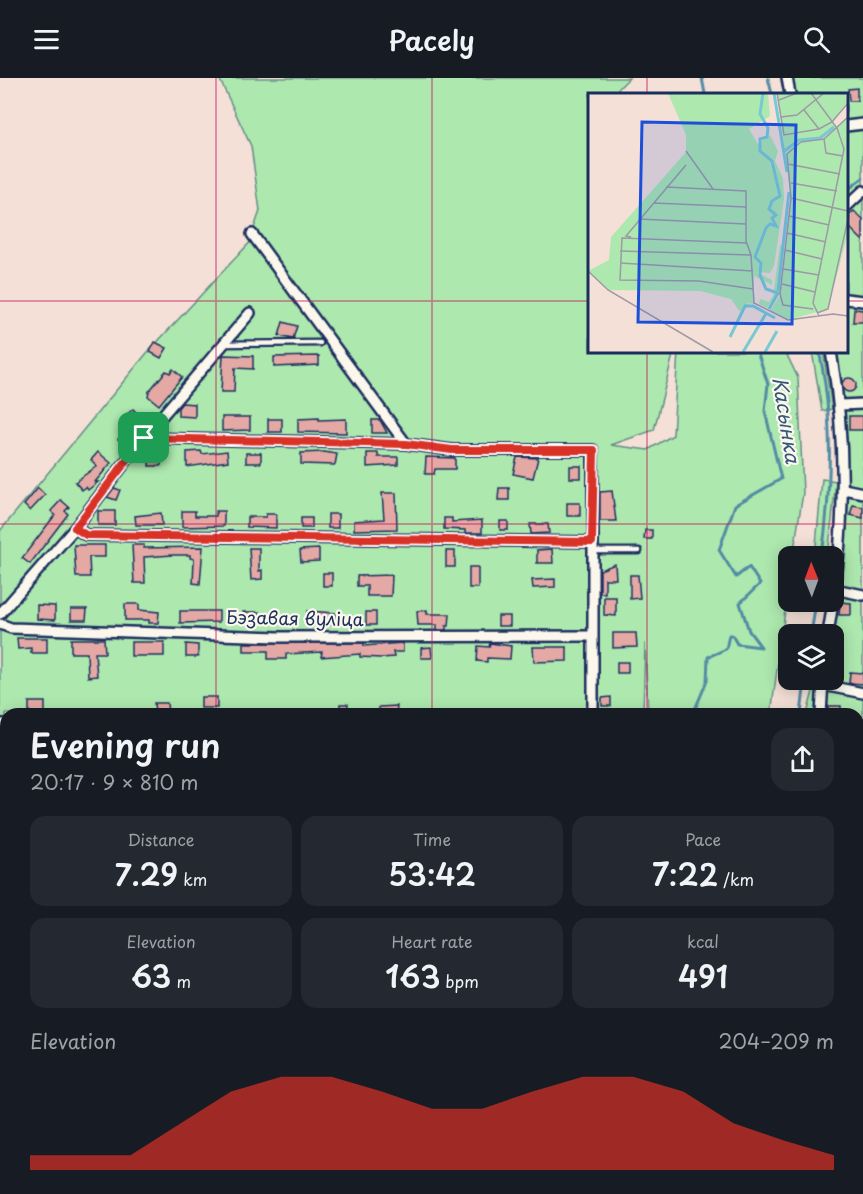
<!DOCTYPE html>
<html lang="en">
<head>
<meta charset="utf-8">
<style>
  body { margin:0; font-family:"Playpen Sans",sans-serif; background:#242831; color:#f1f3f6; height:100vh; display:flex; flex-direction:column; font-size:22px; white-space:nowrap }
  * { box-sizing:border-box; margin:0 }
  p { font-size:20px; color:#9ea1a6 }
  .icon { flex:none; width:33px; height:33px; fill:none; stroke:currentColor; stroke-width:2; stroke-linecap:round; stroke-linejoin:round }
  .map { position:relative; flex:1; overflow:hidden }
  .details { position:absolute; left:0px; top:630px; width:864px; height:486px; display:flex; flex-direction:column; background:#171b24; border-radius:18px 18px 0 0; box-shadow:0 3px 15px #0003 }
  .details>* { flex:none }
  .needle { width:39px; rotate:359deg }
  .buttons { position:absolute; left:778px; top:468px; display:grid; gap:12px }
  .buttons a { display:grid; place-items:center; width:66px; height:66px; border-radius:12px; background:#171b24; box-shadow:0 3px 15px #0003; font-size:30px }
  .pin { position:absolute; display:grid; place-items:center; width:51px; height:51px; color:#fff; margin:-26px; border-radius:12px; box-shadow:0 3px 9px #0006 }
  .round { display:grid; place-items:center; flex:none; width:63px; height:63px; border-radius:18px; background:#242831 }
  .summary { display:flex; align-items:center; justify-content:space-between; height:102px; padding:0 30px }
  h1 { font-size:33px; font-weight:600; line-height:45px }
  .figures { display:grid; grid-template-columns:repeat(3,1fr); gap:9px; height:102px; padding:6px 30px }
  .figures div { display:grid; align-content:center; border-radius:15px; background:#242831; text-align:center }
  .figures b { font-size:30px; font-weight:600 }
  .figures small { font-size:16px; font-weight:400 }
  .figures p { font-size:16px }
  .chart { height:168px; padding:12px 30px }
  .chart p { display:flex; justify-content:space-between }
  .chart svg { width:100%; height:108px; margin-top:6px; fill:#d93025; opacity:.7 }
  header { display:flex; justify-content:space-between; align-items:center; height:78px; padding:0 30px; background:#171b24; font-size:27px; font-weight:600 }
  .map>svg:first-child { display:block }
  .green { fill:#ade8ae; stroke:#648c86; stroke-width:1.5 }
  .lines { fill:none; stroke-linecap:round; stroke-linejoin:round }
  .stream { stroke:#538ba4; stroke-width:3 }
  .building { fill:#e4a9a4; stroke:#1b2f5e; stroke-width:1.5 }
  .lane-casing { stroke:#1b2f5e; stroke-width:9 }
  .street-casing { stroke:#1b2f5e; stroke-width:14 }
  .lane { stroke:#fbf7ec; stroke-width:4.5 }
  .street { stroke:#fbf7ec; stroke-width:9 }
  .route-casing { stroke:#fff; stroke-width:12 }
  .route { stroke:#d93025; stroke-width:8 }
  .grid { fill:none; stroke:#c2185b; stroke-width:1.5; stroke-opacity:0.55 }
  .labels { text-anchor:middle; stroke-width:4.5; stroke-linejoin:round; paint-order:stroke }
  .street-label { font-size:18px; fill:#1b2f5e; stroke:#fbf7ec }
  .water-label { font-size:20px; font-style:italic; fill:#32567b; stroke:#fbf7ec }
  .inset-river { fill:none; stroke:#79c9d3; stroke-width:3 }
  .inset-road { fill:none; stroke:#9d99a6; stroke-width:1.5 }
  .view { fill:#1d4ed8; fill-opacity:0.15; stroke:#1d4ed8; stroke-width:3 }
  .inset-edge { fill:none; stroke:#1b2f5e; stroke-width:3 }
</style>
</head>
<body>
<header><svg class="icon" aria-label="menu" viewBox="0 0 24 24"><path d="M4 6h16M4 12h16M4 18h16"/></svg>Pacely<svg class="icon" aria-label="search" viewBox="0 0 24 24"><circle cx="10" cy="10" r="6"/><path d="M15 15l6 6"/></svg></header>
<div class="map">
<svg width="863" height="1116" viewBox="0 0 863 1116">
  <rect width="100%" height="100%" fill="#f4e0d6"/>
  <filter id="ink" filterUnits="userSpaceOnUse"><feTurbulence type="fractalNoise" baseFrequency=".0167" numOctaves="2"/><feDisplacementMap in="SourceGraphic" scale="12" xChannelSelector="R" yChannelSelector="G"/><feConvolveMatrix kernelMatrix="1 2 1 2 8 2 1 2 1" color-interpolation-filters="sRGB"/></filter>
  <g filter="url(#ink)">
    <g class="green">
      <path d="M 219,0 L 629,0 L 613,16 L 590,16 L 590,273 L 674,273 L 654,352 L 611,367 L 648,372 L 673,357 L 678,273 L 785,273 L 798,300 L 803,415 L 793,478 L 789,478 L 789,503 L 771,636 L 648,636 L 645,565 L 643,636 L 6,636 L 6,941 L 0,941 L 0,453 L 147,275 L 254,160 L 252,156 L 260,133 L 251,68 Z"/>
      <path d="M 787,0 L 863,0 L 863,1089 L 858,1090 L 858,636 L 808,636 L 808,632 L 816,602 L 834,602 L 834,556 L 827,556 L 844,411 L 840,327 L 827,273 L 846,273 L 846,16 L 790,16 Z"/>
      <path d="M 812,273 L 823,273 L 832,331 L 822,333 Z"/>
      <path d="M 822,401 L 836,403 L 828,478 L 815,478 Z"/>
      <path d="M 863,1100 L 863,1116 L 812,1115 L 817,1110 L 858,1110 L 858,1101 Z"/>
    </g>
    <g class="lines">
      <g class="stream">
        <path d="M 702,0 L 705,16"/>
        <path d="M 768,0 L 772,16"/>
        <path d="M 846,113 L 863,100"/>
        <path d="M 819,273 C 834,339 831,411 822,478"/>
        <path d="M 811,556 L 816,524"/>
        <path d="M 693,636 L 707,603 L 708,579 L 726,571 L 729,557 L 732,557 L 737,566 L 761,569 L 749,553 L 740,525 L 760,506 L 749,489 L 736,499 L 719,472 L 735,427 L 781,401 L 765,333 L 768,306 L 757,273"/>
        <path d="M 801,636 L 805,602"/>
        <path d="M 553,1116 L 556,1110"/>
        <path d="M 685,1116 L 688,1110"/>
      </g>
    </g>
    <g class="building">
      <path d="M 857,10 L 857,23 L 849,23 L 848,11 Z"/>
      <path d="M 854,133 L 863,142 L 863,163 L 846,146 L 850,141 L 848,138 Z"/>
      <path d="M 854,231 L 863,232 L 863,244 L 853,244 Z"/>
      <path d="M 283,244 L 297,248 L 293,261 L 279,258 Z"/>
      <path d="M 155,264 L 167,270 L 161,280 L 150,274 Z"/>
      <path d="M 223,277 L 253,278 L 253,291 L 235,290 L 234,314 L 221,314 Z"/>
      <path d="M 319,278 L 319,287 L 274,289 L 274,279 Z"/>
      <path d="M 173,291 L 182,299 L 159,327 L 148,318 L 149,313 L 166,293 L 170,295 Z"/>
      <circle cx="849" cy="307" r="7"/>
      <path d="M 182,325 L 195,326 L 195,339 L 178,338 L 178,330 Z"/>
      <path d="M 133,331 L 146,344 L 135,354 L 123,340 Z"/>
      <rect x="849" y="338" width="14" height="14"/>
      <path d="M 222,339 L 250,339 L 250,352 L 222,353 Z"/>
      <path d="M 319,340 L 319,342 L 346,341 L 346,355 L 298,354 L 298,341 Z"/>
      <rect x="268" y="341" width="14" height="13"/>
      <path d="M 372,342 L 380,342 L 387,355 L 372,355 Z"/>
      <path d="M 125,355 L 133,363 L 126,369 L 118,361 Z"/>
      <path d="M 150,373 L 161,373 L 161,388 L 149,388 Z"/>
      <path d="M 201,373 L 202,376 L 227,373 L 228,383 L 187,389 L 187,374 Z"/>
      <path d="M 98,374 L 111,385 L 95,404 L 98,404 L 88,412 L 86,409 L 82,412 L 75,404 L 97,388 L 91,382 Z"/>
      <path d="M 324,374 L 337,376 L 335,387 L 301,386 L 301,375 Z"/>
      <rect x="246" y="375" width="15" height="10"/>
      <path d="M 367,375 L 378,375 L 378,379 L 398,379 L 398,387 L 367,389 Z"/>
      <path d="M 426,379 L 455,380 L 455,391 L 435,391 L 434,396 L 425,396 Z"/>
      <path d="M 517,379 L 538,380 L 533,400 L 513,396 Z"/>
      <rect x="570" y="388" width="11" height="12"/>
      <path d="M 38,410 L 45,417 L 30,433 L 24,427 Z"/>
      <path d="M 114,410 L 120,412 L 116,422 L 107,419 Z"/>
      <path d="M 499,410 L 509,410 L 509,422 L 498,422 Z"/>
      <path d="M 612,413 L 616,443 L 600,443 L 600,414 Z"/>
      <path d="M 382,415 L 396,415 L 397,451 L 354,452 L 354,443 L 384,441 Z"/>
      <path d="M 61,422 L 69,429 L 65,433 L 68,436 L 30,486 L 22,480 L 55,437 L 51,433 Z"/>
      <rect x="567" y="425" width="13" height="13"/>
      <path d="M 853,427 L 863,429 L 863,440 L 850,437 Z"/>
      <rect x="98" y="433" width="17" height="14"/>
      <path d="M 182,433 L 195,433 L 195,438 L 216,438 L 216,433 L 224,433 L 224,448 L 182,449 Z"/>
      <path d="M 161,435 L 162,447 L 136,447 L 135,438 Z"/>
      <path d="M 266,436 L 276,436 L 276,450 L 247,449 L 247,439 L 266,439 Z"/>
      <rect x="328" y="436" width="10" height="14"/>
      <rect x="301" y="440" width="11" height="10"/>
      <path d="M 444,440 L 452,440 L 452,444 L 482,442 L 482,455 L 465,455 L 465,452 L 444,451 Z"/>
      <rect x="500" y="443" width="8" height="9"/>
      <path d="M 530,446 L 548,446 L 549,455 L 531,456 Z"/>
      <path d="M 645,452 L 652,452 L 652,461 L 644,461 Z"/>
      <path d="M 74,467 L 105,467 L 105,479 L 89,479 L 90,499 L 76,499 Z"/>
      <path d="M 132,467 L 144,467 L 144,470 L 203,469 L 200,506 L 193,505 L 194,481 L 190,480 L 190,477 L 173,477 L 144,479 L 145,505 L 134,505 Z"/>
      <path d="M 249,470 L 259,470 L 259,493 L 262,492 L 262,501 L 251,502 Z"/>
      <path d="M 319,471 L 319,483 L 301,484 L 300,472 Z"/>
      <path d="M 552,471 L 553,485 L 537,485 L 537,472 Z"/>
      <rect x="446" y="473" width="9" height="16"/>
      <path d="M 615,486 L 616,501 L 605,501 L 605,515 L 600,515 L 600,492 Z"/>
      <rect x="469" y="489" width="9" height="21"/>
      <rect x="323" y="495" width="9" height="13"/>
      <path d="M 392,497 L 391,518 L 367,518 L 367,508 L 357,508 L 357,498 Z"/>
      <path d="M 630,497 L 638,497 L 640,520 L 630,521 Z"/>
      <path d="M 555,501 L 555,509 L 533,510 L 532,502 Z"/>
      <path d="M 604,519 L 616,519 L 616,538 L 604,537 Z"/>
      <path d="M 840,524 L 851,525 L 851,537 L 839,537 Z"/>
      <path d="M 125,526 L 139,526 L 139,532 L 159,534 L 158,545 L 149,545 L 149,542 L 125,542 Z"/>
      <path d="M 37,527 L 55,528 L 55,542 L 37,541 Z"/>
      <path d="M 71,531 L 87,531 L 86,542 L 71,542 Z"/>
      <path d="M 427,532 L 427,536 L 450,536 L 449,548 L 446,548 L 446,552 L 437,552 L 437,547 L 418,547 L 417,533 Z"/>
      <path d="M 180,533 L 219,533 L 219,544 L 180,545 Z"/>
      <path d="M 307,533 L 335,535 L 335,546 L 307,546 Z"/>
      <path d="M 243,534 L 259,534 L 259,546 L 243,545 Z"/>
      <rect x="366" y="534" width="10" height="13"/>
      <rect x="498" y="538" width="12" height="10"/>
      <path d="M 613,555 L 636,555 L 637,569 L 613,570 Z"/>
      <path d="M 17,560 L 47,560 L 47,575 L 31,575 L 31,570 L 18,571 Z"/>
      <path d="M 71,561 L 104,561 L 105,575 L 95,575 L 97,598 L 88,599 L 87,575 L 71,575 Z"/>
      <rect x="131" y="564" width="33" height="14"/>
      <path d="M 244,565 L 364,565 L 364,568 L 403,565 L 403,574 L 393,574 L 394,579 L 381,580 L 360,579 L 360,576 L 321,579 L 322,574 L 286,576 L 286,581 L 268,581 L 268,573 L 244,573 Z"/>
      <path d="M 490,565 L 511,568 L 510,581 L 487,580 L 487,584 L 477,583 L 478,568 L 489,569 Z"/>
      <path d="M 186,566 L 198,567 L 198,579 L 186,579 Z"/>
      <path d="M 431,569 L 432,580 L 421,580 L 421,570 Z"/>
      <path d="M 533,569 L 567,569 L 567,583 L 534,584 Z"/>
      <rect x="617" y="584" width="11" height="11"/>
      <path d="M 850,594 L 863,595 L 863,606 L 849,605 Z"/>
      <rect x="201" y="619" width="16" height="11"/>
      <path d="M 611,619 L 611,628 L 602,628 L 602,620 Z"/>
      <rect x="29" y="624" width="16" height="12"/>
      <path d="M 154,625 L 167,625 L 168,635 L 155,635 Z"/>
      <path d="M 340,626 L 348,626 L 347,636 L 340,636 Z"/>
      <path d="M 397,628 L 396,636 L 379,636 L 379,629 Z"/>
      <rect x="828" y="628" width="13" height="8"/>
    </g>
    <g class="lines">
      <defs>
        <g id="lane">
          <path d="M 224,266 L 320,265"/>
          <path d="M 592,473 L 639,473"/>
        </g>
        <g id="street">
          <path d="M 787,0 L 790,16"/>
          <path d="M 846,48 L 863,46"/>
          <path d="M 846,129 L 863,113"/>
          <path d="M 252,156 L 406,366"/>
          <path d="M 846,221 L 863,223"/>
          <path d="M 831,273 C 845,354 846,435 834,517"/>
          <path d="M 840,327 L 863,326"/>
          <path d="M 144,360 L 406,366 L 452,372 L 593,372 L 593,636"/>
          <path d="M 844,411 L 863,415"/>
          <path d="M 75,450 L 86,457 L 592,464"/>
          <path d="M 835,511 L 863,517"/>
          <path d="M 0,536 L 75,450 L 150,352 L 250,235"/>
          <path d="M 0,546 L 11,550 L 279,559 L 592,558"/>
          <path d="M 828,556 L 833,524"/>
          <path d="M 823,607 L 863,615"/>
          <path d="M 821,636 L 823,602"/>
          <path d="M 0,646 L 6,646"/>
          <path d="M 0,654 L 6,654"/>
          <path d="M 858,711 L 863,712"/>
          <path d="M 0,724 L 6,725"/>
          <path d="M 0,793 L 6,793"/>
          <path d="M 858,814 L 863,815"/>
          <path d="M 0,886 L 6,886"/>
          <path d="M 858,905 L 863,906"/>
          <path d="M 858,1014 L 863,1014"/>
          <path d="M 0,1035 L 6,1038"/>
          <path d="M 858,1092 L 863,1091"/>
          <path d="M 134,1110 L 144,1116"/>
        </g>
      </defs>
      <use href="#lane" class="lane-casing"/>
      <use href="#street" class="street-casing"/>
      <use href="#lane" class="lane"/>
      <use href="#street" class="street"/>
    </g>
  </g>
  <g class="lines" filter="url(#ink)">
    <defs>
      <path id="route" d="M 144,360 L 406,366 L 452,372 L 594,372 L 592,464 L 86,457 L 75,450 Z"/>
    </defs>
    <use href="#route" class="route-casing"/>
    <use href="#route" class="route"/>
  </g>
  <path class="grid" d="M 216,0 L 216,636M 432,0 L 432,636M 647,0 L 647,16M 0,223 L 590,223M 846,223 L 863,223M 647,273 L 647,636M 0,446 L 863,446M 0,670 L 6,670M 858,670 L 863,670M 0,893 L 6,893M 858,893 L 863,893M 216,1110 L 216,1116M 432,1110 L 432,1116M 647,1110 L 647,1116"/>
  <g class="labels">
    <g class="street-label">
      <text transform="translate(295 541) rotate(1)" y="6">Бэзавая вуліца</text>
    </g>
    <g class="water-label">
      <text transform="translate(786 342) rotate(81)" y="7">Касынка</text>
    </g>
  </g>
  <g transform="translate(588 15)">
    <rect width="260" height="260" fill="#f4e0d6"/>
    <path d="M 80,0 L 180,0 L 182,23 L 161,36 L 170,51 L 182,42 L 190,58 L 187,68 L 195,85 L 196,106 L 186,173 L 182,180 L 169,179 L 184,187 L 184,192 L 166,183 L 166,211 L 158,210 L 162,212 L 156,212 L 152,219 L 143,206 L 112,198 L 20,197 L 0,178 L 21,167 L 23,144 L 98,59 L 98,42 ZM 189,0 L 257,0 L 259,9 L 244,29 L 249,34 L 259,24 L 259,144 L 240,216 L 200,227 L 182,218 L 192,202 L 203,105 ZM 192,152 L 196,152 L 191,198 L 179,215 L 171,211 L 172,206 L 181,209 L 185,203 Z" fill="#ade8ae"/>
    <path class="inset-river" d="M 175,0 L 172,21 L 180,35 L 179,44 L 172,46 L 172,58 L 184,68 L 192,103 L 184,108 L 181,116 L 188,122 L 184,125 L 188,133 L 182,131 L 178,135 L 167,164 L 173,170 L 172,182 L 178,196 L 190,200 L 181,216M 186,0 L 199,79M 195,59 L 211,47 L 232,45 L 246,34M 190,198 L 201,99M 142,244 L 157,213 L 165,213 L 187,225M 155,259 L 179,219M 177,259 L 189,238"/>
    <path class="inset-road" d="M 189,0 L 196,42 L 231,36 L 244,29 L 260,10M 223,0 L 249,35 L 256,56 L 225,210 L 231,223M 191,7 L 209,0M 216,17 L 231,36M 193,24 L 209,22 L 236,0M 236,46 L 238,60 L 255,63M 98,58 L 125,96M 200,71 L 252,81M 203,90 L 249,98M 78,94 L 158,98 L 158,148 L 163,162 L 166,210 L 200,227 L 245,221 L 260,223M 203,105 L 260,118M 66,110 L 158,114M 201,123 L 241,132M 51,126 L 158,131M 199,140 L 238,149M 43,144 L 38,143 L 98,72M 159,150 L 34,145 L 32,187 L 111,188 L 165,196M 197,157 L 234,166M 32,158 L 163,162M 32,170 L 165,178M 195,176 L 231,182M 0,178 L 20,197 L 125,259M 194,191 L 227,199M 225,216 L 195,212 L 192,201 L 203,105 L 199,61 L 213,49 L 236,46 L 260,24M 229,220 L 240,216 L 260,126"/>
    <path class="view" d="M 54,29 L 208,32 L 204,231 L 50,229 Z"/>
    <rect width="260" height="260" class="inset-edge"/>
  </g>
</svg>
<div class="buttons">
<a><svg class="needle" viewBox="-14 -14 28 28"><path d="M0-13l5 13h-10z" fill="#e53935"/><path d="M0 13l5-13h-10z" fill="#9ea1a6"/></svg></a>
<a><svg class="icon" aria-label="layers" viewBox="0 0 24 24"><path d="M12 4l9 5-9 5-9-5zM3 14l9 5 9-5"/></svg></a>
</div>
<div class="pin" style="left:144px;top:360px;background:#1e9e55"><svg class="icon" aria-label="arrive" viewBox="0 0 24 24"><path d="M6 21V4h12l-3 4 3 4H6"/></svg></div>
<section class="details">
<div class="summary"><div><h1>Evening run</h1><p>20:17 · 9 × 810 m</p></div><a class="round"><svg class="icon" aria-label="share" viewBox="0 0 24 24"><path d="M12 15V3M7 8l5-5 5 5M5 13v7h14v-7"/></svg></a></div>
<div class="figures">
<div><p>Distance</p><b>7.29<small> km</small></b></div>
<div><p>Time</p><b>53:42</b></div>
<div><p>Pace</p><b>7:22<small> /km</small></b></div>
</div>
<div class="figures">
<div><p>Elevation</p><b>63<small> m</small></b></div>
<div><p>Heart rate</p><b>163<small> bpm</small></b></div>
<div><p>kcal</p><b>491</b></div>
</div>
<div class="chart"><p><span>Elevation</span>204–209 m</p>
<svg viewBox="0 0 160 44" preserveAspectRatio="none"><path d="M0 44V38L10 38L20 38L30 25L40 12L50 6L60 6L70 12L80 19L90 19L100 12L110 6L120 6L130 12L140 25L150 32L160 38V44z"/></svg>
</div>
</section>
</div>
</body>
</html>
